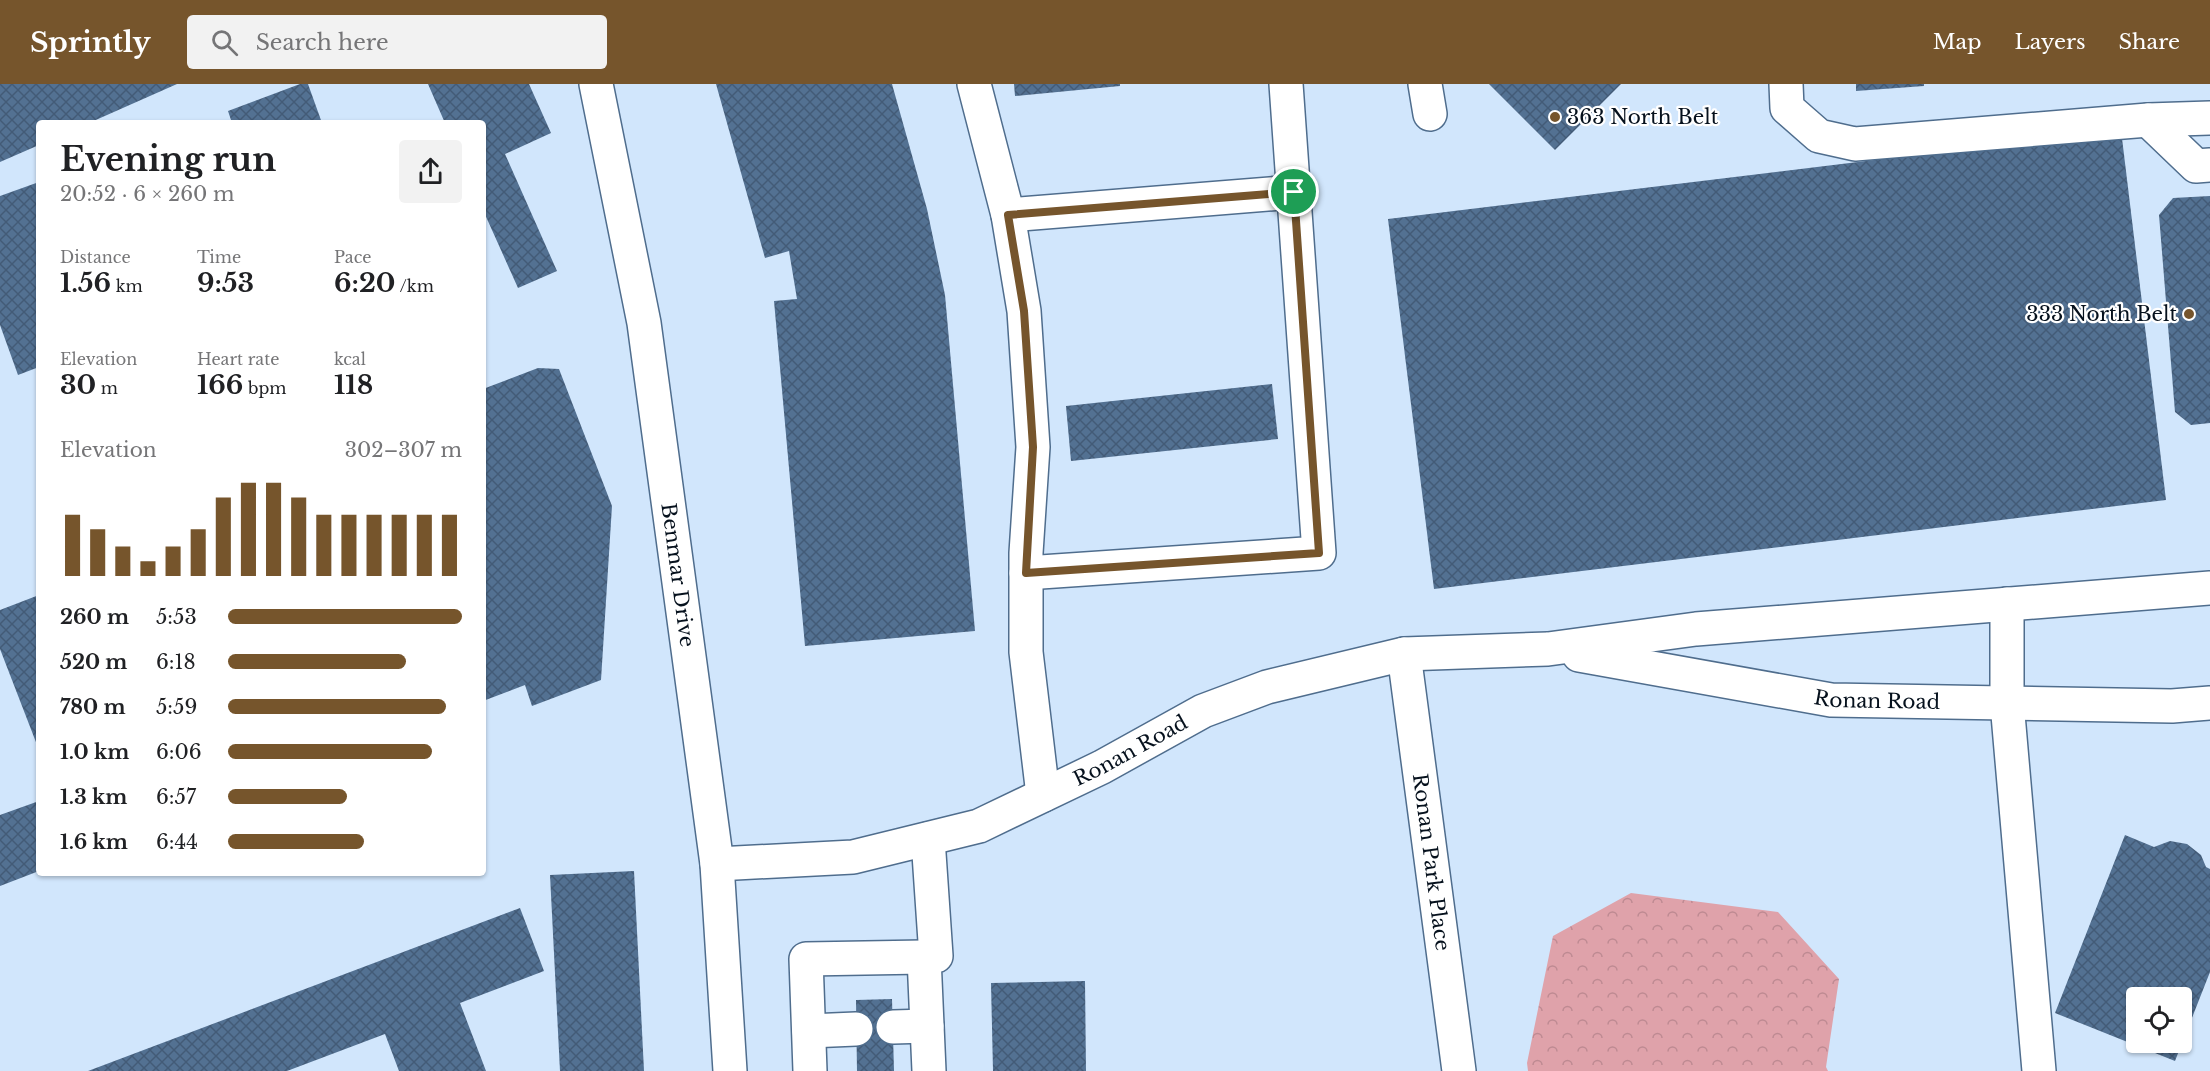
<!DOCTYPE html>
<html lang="en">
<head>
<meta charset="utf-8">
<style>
  body { margin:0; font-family:"Libre Baskerville",serif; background:#f2f2f2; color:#202124; height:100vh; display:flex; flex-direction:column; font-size:22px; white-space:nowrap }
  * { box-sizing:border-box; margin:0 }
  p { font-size:20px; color:#757577 }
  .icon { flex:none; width:33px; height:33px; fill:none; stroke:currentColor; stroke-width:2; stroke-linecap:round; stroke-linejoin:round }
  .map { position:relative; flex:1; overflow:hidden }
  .panel { position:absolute; left:36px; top:36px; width:450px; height:756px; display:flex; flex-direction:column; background:#fff; border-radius:6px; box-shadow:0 2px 4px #0004 }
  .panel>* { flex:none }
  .fabs { position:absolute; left:2126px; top:903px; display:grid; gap:12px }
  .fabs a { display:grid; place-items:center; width:66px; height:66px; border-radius:6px; background:#fff; box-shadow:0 2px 4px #0004; font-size:30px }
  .pin { position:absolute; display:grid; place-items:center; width:51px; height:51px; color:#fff; margin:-26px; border:3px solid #fff; border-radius:50%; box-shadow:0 2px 6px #0007 }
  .round { display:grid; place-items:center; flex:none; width:63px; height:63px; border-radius:6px; background:#f2f2f2 }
  .overview { display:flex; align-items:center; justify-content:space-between; height:102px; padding:0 24px }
  h1 { font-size:33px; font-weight:700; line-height:45px }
  .metrics { display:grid; grid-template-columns:repeat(3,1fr); gap:9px; height:102px; padding:6px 24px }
  .metrics div { display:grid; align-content:center }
  .metrics b { font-size:26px; font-weight:700 }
  .metrics small { font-size:16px; font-weight:400 }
  .metrics p { font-size:16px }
  .chart { height:168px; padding:12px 24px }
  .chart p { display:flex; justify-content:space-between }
  .chart svg { width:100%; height:108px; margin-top:6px; stroke:#76552c; stroke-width:6 }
  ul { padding:0 24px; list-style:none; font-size:20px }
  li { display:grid; grid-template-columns:96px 72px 1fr; align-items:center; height:45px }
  li i { height:15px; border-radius:8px; background:#76552c }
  header { display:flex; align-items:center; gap:36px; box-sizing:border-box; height:84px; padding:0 30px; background:#76552c; color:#fff }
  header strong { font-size:28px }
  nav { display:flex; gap:33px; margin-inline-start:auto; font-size:21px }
  .search { width:420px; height:54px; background:#f2f2f2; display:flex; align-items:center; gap:15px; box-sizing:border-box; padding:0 21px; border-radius:6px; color:#757577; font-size:22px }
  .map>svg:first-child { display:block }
  .forest { fill:url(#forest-crowns) }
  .building { fill:url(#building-cross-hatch); fill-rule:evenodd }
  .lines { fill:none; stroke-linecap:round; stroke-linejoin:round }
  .minor-casing { stroke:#4f6d8d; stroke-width:36 }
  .minor { stroke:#fff; stroke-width:33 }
  .route-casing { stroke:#fff; stroke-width:12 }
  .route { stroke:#76552c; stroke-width:8 }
  .poi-dot { fill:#76552c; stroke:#fff; stroke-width:2 }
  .labels { text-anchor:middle; stroke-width:4.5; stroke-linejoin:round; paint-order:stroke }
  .poi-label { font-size:20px; fill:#06111d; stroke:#fff; text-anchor:start }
  .street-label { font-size:20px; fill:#06111d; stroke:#fff }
</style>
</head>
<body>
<header>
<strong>Sprintly</strong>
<div class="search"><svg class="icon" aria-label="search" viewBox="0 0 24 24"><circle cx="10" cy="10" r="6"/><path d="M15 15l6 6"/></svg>Search here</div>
<nav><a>Map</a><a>Layers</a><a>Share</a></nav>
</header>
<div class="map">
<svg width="2210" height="987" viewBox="0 0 2210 987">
  <defs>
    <pattern id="forest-crowns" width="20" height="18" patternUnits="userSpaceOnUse" patternTransform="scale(1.5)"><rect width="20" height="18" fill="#dfa2aa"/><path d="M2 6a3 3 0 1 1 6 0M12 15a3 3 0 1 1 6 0" fill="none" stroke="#be8a92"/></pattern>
    <pattern id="building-cross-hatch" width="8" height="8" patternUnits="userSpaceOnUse" patternTransform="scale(1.5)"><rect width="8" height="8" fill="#537192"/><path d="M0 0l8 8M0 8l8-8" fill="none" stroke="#435b77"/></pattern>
  </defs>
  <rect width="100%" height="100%" fill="#d1e6fc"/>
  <path class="forest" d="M 1631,809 L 1778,828 L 1839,895 L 1826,983 L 1828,987 L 1528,987 L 1527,979 L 1553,852 Z"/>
  <g class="building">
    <path d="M 0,0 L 177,0 L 89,39 L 39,39 L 39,61 L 0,78 Z"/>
    <path d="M 300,0 L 308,0 L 322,39 L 232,39 L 228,27 Z"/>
    <path d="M 428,0 L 529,0 L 551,49 L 505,70 L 557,187 L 518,204 L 483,126 L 483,39 L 445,39 Z"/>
    <path d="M 716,0 L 892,0 L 927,125 L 945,211 L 975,547 L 805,562 L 774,217 L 797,215 L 789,167 L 765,174 Z"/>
    <path d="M 1014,0 L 1120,0 L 1120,2 L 1015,12 Z"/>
    <path d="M 1489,0 L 1621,0 L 1555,66 Z"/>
    <path d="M 1856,0 L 1924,0 L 1924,2 L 1856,7 Z"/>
    <path d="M 2121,46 L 2166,416 L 1434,505 L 1388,135 Z"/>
    <path d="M 39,98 L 39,283 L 18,291 L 0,241 L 0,112 Z"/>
    <path d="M 2210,112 L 2210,339 L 2191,341 L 2175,328 L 2159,131 L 2173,114 Z"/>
    <path d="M 538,284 L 559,285 L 612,422 L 601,596 L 532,622 L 525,601 L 483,617 L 483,335 L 485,334 L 483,310 L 483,305 Z"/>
    <path d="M 1272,300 L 1278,355 L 1071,377 L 1066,322 Z"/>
    <path d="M 39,511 L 39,666 L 0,565 L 0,526 Z"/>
    <path d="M 39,717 L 39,787 L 0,802 L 0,731 Z"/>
    <path d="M 2125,751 L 2154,763 L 2170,757 L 2187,760 L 2201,771 L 2206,783 L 2210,785 L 2210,888 L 2175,977 L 2055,929 ZM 2136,914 L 2181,914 L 2181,958 L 2136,958 Z"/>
    <path d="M 634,787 L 644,987 L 560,987 L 550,791 Z"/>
    <path d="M 520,824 L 544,887 L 460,919 L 486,987 L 399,987 L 385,950 L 287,987 L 88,987 Z"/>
    <path d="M 1085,897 L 1086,987 L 993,987 L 991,899 Z"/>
    <path d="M 892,915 L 894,987 L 857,987 L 856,916 Z"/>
  </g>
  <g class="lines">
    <defs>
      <g id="minor">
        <path id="s1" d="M 596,0 L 644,239 L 717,780 L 730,987"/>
        <path d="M 974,0 L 1008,131 L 1024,227 L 1033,363 L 1026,469 L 1026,568 L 1043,711"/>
        <path d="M 1425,0 L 1430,30"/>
        <path d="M 1786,0 L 1787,24 L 1819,52 L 1855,60 L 2148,36 L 2210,34"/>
        <path d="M 2148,36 L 2196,82 L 2210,81"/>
        <path d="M 1008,131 L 1294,108"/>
        <path d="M 1026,489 L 1319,469 L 1286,0"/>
        <path d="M 2007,520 L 2007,619 L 2039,987"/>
        <path id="s2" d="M 1404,570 L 1459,987"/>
        <path id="s3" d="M 1579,571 L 1831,616 L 2172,622 L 2210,619"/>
        <path d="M 928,755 L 936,872 L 924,873 L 929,987"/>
        <path id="s4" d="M 717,780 L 853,773 L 979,742 L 1102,683 L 1203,627 L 1267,603 L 1404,570 L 1548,565 L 1696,545 L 2210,504"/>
        <path d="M 893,943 L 927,942"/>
        <path d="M 809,947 L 856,945"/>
        <path d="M 810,987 L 806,875 L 924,873"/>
      </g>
    </defs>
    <use href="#minor" class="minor-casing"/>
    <use href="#minor" class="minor"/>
  </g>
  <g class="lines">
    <defs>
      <path id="route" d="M 1294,108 L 1319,469 L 1026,489 L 1033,363 L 1024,227 L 1008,131 Z"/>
    </defs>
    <use href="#route" class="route-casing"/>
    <use href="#route" class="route"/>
  </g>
  <g class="poi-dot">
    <circle cx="1555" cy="33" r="6"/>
    <circle cx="2189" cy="230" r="6"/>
  </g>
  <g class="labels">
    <g class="poi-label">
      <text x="1567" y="40">363 North Belt</text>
      <text x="2177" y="237" text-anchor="end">333 North Belt</text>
    </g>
    <g class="street-label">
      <text dy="7" stroke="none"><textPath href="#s1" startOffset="498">Benmar Drive</textPath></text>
      <text dy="7" stroke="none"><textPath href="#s3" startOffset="302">Ronan Road</textPath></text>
      <text dy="7" stroke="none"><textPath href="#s4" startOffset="435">Ronan Road</textPath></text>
      <text dy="7" stroke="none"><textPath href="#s2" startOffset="210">Ronan Park Place</textPath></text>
    </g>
  </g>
</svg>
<div class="fabs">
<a><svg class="icon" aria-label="locate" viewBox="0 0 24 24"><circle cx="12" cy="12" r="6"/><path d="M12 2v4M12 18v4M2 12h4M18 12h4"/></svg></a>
</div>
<div class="pin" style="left:1294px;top:108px;background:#1e9e55"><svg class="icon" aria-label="arrive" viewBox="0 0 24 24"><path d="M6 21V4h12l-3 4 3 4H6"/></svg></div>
<section class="panel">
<div class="overview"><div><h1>Evening run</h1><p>20:52 · 6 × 260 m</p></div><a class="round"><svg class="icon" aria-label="share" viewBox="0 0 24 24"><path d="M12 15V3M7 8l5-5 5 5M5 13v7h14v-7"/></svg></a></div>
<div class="metrics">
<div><p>Distance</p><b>1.56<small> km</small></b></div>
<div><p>Time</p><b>9:53</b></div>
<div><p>Pace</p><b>6:20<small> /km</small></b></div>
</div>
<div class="metrics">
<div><p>Elevation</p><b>30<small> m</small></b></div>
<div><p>Heart rate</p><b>166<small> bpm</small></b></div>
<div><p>kcal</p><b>118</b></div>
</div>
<div class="chart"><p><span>Elevation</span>302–307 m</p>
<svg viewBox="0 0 160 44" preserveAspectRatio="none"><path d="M5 44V19M15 44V25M25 44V32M35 44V38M45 44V32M55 44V25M65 44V12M75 44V6M85 44V6M95 44V12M105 44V19M115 44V19M125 44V19M135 44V19M145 44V19M155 44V19"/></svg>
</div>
<ul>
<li><b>260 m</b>5:53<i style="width:100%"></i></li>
<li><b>520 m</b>6:18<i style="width:76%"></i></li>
<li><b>780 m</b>5:59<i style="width:93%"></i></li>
<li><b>1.0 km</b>6:06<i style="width:87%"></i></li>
<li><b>1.3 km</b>6:57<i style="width:51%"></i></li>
<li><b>1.6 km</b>6:44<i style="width:58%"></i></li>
</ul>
</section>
</div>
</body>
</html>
